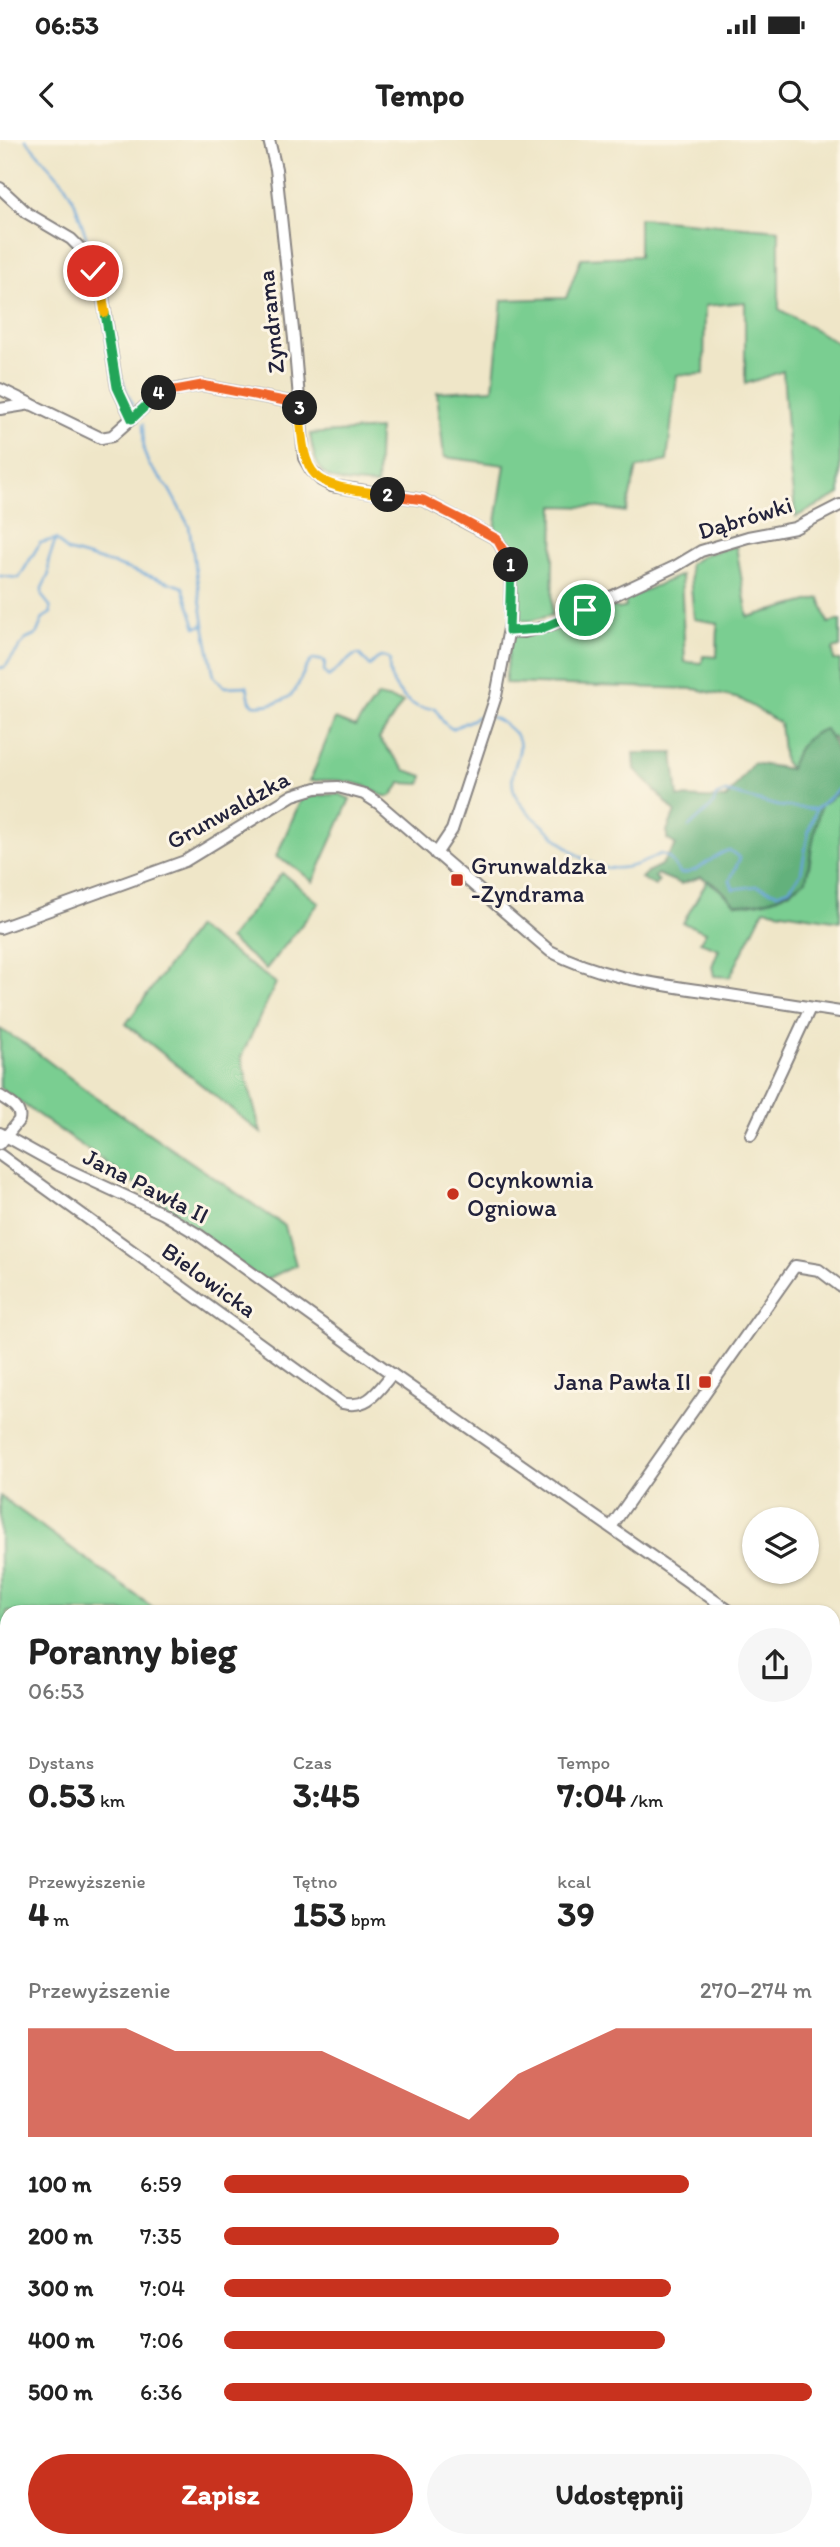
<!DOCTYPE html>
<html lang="pl">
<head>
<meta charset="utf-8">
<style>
  body { margin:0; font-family:Itim,sans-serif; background:#f6f6f6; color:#222; height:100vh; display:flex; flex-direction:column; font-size:26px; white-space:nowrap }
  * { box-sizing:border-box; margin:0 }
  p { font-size:23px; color:#767676 }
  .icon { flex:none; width:38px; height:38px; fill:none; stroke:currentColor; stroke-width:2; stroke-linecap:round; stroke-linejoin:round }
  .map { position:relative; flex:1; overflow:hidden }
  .details { position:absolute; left:0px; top:1465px; width:840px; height:943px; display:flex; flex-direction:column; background:#fff; border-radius:21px 21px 0 0; box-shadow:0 2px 5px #0004 }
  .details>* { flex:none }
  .fabs { position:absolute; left:742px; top:1367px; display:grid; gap:14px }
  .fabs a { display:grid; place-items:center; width:77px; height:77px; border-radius:50%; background:#fff; box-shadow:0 2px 5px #0004; font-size:35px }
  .pin { position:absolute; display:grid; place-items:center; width:60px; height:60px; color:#fff; margin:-30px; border:4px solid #fff; border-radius:50%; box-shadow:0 2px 7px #0007 }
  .km { position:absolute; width:35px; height:35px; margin:-18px; border-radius:50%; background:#222; color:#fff; font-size:19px; line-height:35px; text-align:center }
  .round { display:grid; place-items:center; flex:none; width:74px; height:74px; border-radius:37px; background:#f6f6f6 }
  .headline { display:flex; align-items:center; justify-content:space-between; height:119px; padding:0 28px }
  h1 { font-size:38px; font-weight:700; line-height:52px }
  .figures { display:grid; grid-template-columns:repeat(3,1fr); gap:10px; height:119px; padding:7px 28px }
  .figures div { display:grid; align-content:center }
  .figures b { font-size:35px; font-weight:700 }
  .figures small { font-size:19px; font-weight:400 }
  .figures p { font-size:19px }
  .chart { height:196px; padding:14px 28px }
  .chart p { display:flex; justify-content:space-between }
  .chart svg { width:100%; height:126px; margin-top:7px; fill:#c8321e; opacity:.7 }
  .button { display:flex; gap:14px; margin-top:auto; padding:14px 28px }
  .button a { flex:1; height:80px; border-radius:42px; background:#c8321e; color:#fff; font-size:28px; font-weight:700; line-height:80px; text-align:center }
  .button a+a { background:#f6f6f6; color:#222 }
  ul { padding:0 28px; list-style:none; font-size:23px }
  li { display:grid; grid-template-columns:112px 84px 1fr; align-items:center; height:52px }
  li i { height:18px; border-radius:9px; background:#c8321e }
  .status { display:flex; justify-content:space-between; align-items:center; height:49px; padding:0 35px; background:#fff; direction:ltr }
  .status svg { height:19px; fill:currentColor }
  header { display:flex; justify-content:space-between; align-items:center; height:91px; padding:0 28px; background:#fff; font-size:32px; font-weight:700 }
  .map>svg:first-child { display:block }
  .green { fill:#7ace91; stroke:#4e7866; stroke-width:2 }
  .forest { fill:#63b17b; stroke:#426a5b; stroke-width:2 }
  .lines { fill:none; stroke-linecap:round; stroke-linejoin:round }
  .stream { stroke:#66a4d8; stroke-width:2.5 }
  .minor-casing { stroke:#888482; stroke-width:14 }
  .minor { stroke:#fff; stroke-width:10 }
  .split-1-casing { stroke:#fff; stroke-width:14 }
  .split-2-casing { stroke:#fff; stroke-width:14 }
  .split-3-casing { stroke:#fff; stroke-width:14 }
  .split-4-casing { stroke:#fff; stroke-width:14 }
  .split-5-casing { stroke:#fff; stroke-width:14 }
  .split-6-casing { stroke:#fff; stroke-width:14 }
  .split-1 { stroke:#22a559; stroke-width:9 }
  .split-2 { stroke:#f0652b; stroke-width:9 }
  .split-3 { stroke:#f5b400; stroke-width:9 }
  .split-4 { stroke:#f0652b; stroke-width:9 }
  .split-5 { stroke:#22a559; stroke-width:9 }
  .split-6 { stroke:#f5b400; stroke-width:9 }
  .poi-dot { fill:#c8321e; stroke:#fcf5e5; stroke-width:2.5 }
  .labels { text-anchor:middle; stroke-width:6; stroke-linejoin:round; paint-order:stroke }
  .street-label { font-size:24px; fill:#22223b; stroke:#fcf5e5 }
  .poi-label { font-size:24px; fill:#22223b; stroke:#fcf5e5; text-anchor:start }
</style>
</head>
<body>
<div class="status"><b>06:53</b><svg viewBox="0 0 49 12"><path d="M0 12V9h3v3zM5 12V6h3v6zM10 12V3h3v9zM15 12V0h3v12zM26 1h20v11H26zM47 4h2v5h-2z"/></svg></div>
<header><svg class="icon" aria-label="back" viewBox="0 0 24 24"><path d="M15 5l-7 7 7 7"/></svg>Tempo<svg class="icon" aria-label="search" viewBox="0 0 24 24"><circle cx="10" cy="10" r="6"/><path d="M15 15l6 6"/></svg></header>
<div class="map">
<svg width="840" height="2407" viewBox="0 0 840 2407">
  <rect width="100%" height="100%" fill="#fcf5e5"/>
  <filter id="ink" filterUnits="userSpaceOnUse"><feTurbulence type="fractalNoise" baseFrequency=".0143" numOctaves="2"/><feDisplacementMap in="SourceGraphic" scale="14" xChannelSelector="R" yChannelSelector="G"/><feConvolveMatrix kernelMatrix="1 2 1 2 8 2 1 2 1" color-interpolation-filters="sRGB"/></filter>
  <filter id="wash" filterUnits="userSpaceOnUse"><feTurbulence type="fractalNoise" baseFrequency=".00686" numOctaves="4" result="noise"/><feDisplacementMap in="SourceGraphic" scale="28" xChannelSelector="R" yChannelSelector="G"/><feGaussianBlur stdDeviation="1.57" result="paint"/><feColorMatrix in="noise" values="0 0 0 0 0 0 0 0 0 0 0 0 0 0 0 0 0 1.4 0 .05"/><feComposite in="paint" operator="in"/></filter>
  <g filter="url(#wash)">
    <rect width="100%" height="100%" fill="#efe6c8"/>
    <g class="green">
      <path d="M 639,78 L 779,90 L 779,169 L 840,204 L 840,354 L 796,377 L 790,332 L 783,231 L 745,244 L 745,162 L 705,166 L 704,234 L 677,235 L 667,321 L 637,328 L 626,372 L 595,367 L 554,366 L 552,475 L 530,481 L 515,480 L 517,420 L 510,406 L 494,395 L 505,325 L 444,317 L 437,252 L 493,249 L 502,160 L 566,158 L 581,118 L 639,116 Z"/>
      <path d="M 379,289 L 377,345 C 331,341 317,344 310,294 Z"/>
      <path d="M 736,406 L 748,477 L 820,458 L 828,483 L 840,480 L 840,507 L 833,509 L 834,520 L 840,520 L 840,611 L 834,597 L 790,629 L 784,621 L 780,583 L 740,559 L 695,549 L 505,543 L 511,496 L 541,493 L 606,465 L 607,468 L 615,467 L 619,469 L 626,467 L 625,459 L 681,435 L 685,522 L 702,523 L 703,516 L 717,517 L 718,483 L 694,479 L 689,424 L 706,414 Z"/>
      <path d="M 378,556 L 403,562 L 379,599 L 405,630 L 423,636 L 421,644 L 401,643 L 391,656 C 381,658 375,650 365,646 C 348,640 328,639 310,641 L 335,579 L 355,587 Z"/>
      <path d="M 840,652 L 840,781 L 764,769 L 730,837 L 714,836 L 712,826 L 719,809 L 700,802 L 706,792 L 683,783 L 707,741 C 719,747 726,756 736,764 C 760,765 799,756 808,731 C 812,718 811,705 813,692 C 815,683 818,674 821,665 Z"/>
      <path d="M 339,654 L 350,659 L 313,742 L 296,728 L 276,717 L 302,657 Z"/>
      <path d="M 282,733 L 319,763 L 266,829 L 229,799 Z"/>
      <path d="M 196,787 L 276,843 L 241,917 L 261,993 L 126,884 Z"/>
      <path d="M 0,889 L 27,905 L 90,953 L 285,1086 L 296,1125 L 263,1141 L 119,1032 L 0,948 Z"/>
      <path d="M 0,1356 L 159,1472 L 7,1472 L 7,1539 L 0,1535 Z"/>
      <path d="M 7,1546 L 7,1632 L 0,1642 L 0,1556 Z"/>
      <path d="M 833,2129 L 840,2134 L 840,2236 L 833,2245 Z"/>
    </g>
    <path class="forest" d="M 825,589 C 840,607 840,628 840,652 L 821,665 C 814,690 811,715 806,740 C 783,756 763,765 735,764 L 718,746 L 701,737 L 681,744 L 657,734 L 655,737 L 659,741 L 655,746 L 641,738 L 647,732 L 661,725 L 676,705 L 667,699 L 667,691 L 675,672 L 635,629 L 634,613 L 673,613 L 678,657 L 726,659 L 753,623 L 790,629 C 795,610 806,595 825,589 Z"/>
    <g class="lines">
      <g class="stream">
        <path d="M 26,0 L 64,43 L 75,63 L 95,124 L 108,153 L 109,162"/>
        <path d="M 120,234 L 132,264"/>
        <path d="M 143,284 L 144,312 L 149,325 L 169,349 L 189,386 L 204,485"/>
        <path d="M 0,436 L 19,438 L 40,403 L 56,399 L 67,411 L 113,424 L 183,447 L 196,487 L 204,485 L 214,536 L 224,547 L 247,546 L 250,561 L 254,565 C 267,566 289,562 296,549 C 302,538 303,529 313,519 L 325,521 L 324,531 L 328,537 L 353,516 L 359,514 L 370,526 C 375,520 381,513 390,520 C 386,539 400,558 418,567 C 422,569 430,568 435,568 L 444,583 L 452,589 L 482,575 L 485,575"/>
        <path d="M 0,528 L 5,527 L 25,500 L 36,495 L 43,478 L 51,473 L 50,466 L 42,456 L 42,448 L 49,434 L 48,422 L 55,401"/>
        <path d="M 491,577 C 500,580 516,591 519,601 C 523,617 506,632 515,654 C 521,668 536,679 547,689 C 585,725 610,743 660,714 L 668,717 L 681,734 C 702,732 710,716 729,710 L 740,718 L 730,740 L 733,749 L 757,746 L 777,753 L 789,749 L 801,733 L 809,690 L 816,669 L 840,648"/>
        <path d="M 689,687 L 713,665 L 716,656 L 726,652 L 778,666 L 814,669"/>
      </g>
    </g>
  </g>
  <g filter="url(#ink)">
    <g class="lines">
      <defs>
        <g id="minor">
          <path d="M 269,0 L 276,29 L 294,199 L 304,318 L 311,330 L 321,340 L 332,346 L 423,360 L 497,399 L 511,425 L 510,483 L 496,556 L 452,690 L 436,714"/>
          <path d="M 0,48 L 27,73 L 71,99 L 84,112 L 103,159 L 117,247 L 132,279"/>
          <path d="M 0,249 L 101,298 L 112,296 L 160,253 L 183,248 L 202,245 L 300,264"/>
          <path d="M 0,269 L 31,264"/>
          <path d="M 509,491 L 524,492 L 549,486 L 676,426 L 701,411 L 748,397 L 795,388 L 840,365"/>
          <path d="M 0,788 L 185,721 L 293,655 L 316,648 L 338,647 L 364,654 L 378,663 L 550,811 C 603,839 659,844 717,853 C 758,859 799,866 840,872"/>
          <path d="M 0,956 C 9,962 22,968 19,980 L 0,1004"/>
          <path d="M 0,993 L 56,1024 L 164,1074 L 199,1095 L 392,1234 L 731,1472"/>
          <path d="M 751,995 L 810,868"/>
          <path d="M 0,1015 L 342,1263 C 368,1269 377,1252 392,1234"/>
          <path d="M 611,1387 L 795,1126 L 819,1130 L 840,1146"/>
          <path d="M 833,1544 L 840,1548"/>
          <path d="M 833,1733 L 840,1720"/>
          <path d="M 0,1748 L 7,1753"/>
          <path d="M 0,1899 L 7,1903"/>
          <path d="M 833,2118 L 840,2124"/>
          <path d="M 0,2224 L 7,2229"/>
          <path d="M 269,2401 L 277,2407"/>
          <path d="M 320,2407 L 325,2401"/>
        </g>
      </defs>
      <use href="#minor" class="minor-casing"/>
      <use href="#minor" class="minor"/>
    </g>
  </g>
  <g class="lines" filter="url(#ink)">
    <defs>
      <path id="split-1" d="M 511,425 L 509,491 L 540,489 L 585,470"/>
      <path id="split-2" d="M 388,355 L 423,360 L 462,380 L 497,399 L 511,425"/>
      <path id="split-3" d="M 300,268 C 303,347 315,344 388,355"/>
      <path id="split-4" d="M 159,253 L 202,245 L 300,264 L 300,268"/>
      <path id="split-5" d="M 105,173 L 117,247 L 132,279 L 159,253"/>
      <path id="split-6" d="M 93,131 L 103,159 L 105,173"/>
    </defs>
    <use href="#split-1" class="split-1-casing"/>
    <use href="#split-2" class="split-2-casing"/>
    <use href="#split-3" class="split-3-casing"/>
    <use href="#split-4" class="split-4-casing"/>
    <use href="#split-5" class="split-5-casing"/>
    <use href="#split-6" class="split-6-casing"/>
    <use href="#split-1" class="split-1"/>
    <use href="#split-2" class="split-2"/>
    <use href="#split-3" class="split-3"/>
    <use href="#split-4" class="split-4"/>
    <use href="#split-5" class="split-5"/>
    <use href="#split-6" class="split-6"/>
  </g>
  <g class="poi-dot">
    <rect x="450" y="733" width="14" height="14" rx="3.5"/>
    <circle cx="453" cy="1054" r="7"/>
    <rect x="698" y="1235" width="14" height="14" rx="3.5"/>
  </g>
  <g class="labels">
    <g class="street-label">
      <text transform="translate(271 182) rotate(-96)" y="8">Zyndrama</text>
      <text transform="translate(745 378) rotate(-17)" y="8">Dąbrówki</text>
      <text transform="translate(228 670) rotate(-29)" y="8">Grunwaldzka</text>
      <text transform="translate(146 1046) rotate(27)" y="8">Jana Pawła II</text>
      <text transform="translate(209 1140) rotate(36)" y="8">Bielowicka</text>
    </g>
    <g class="poi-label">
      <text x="471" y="734">Grunwaldzka<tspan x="471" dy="28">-Zyndrama</tspan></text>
      <text x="467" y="1048">Ocynkownia<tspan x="467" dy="28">Ogniowa</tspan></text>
      <text x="691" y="1250" text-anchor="end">Jana Pawła II</text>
    </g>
  </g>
</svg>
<div class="fabs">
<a><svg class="icon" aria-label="layers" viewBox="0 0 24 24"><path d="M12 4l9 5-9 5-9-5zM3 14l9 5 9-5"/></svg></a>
</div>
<div class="pin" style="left:585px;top:470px;background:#1e9e55"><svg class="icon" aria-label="arrive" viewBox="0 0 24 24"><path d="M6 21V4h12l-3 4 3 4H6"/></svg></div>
<div class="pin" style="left:93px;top:131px;background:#d93025"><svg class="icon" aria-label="check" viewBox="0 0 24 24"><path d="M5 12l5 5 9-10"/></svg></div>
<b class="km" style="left:511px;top:425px">1</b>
<b class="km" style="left:388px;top:355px">2</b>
<b class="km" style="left:300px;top:268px">3</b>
<b class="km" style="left:159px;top:253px">4</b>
<section class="details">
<div class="headline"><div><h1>Poranny bieg</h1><p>06:53</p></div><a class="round"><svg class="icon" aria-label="share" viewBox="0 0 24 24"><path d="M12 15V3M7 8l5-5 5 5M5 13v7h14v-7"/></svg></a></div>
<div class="figures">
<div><p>Dystans</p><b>0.53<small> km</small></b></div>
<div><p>Czas</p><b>3:45</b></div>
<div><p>Tempo</p><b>7:04<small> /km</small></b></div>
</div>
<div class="figures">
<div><p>Przewyższenie</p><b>4<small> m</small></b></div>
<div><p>Tętno</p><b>153<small> bpm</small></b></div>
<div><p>kcal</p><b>39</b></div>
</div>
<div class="chart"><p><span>Przewyższenie</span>270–274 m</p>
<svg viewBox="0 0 160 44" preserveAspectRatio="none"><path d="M0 44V6L10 6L20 6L30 14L40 14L50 14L60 14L70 22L80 30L90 38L100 22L110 14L120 6L130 6L140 6L150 6L160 6V44z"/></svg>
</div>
<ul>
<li><b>100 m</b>6:59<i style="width:79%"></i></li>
<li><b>200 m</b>7:35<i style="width:57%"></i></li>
<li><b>300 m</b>7:04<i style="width:76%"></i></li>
<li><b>400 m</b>7:06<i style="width:75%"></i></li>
<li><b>500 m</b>6:36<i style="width:100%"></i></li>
</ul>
<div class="button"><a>Zapisz</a><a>Udostępnij</a></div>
</section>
</div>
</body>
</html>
